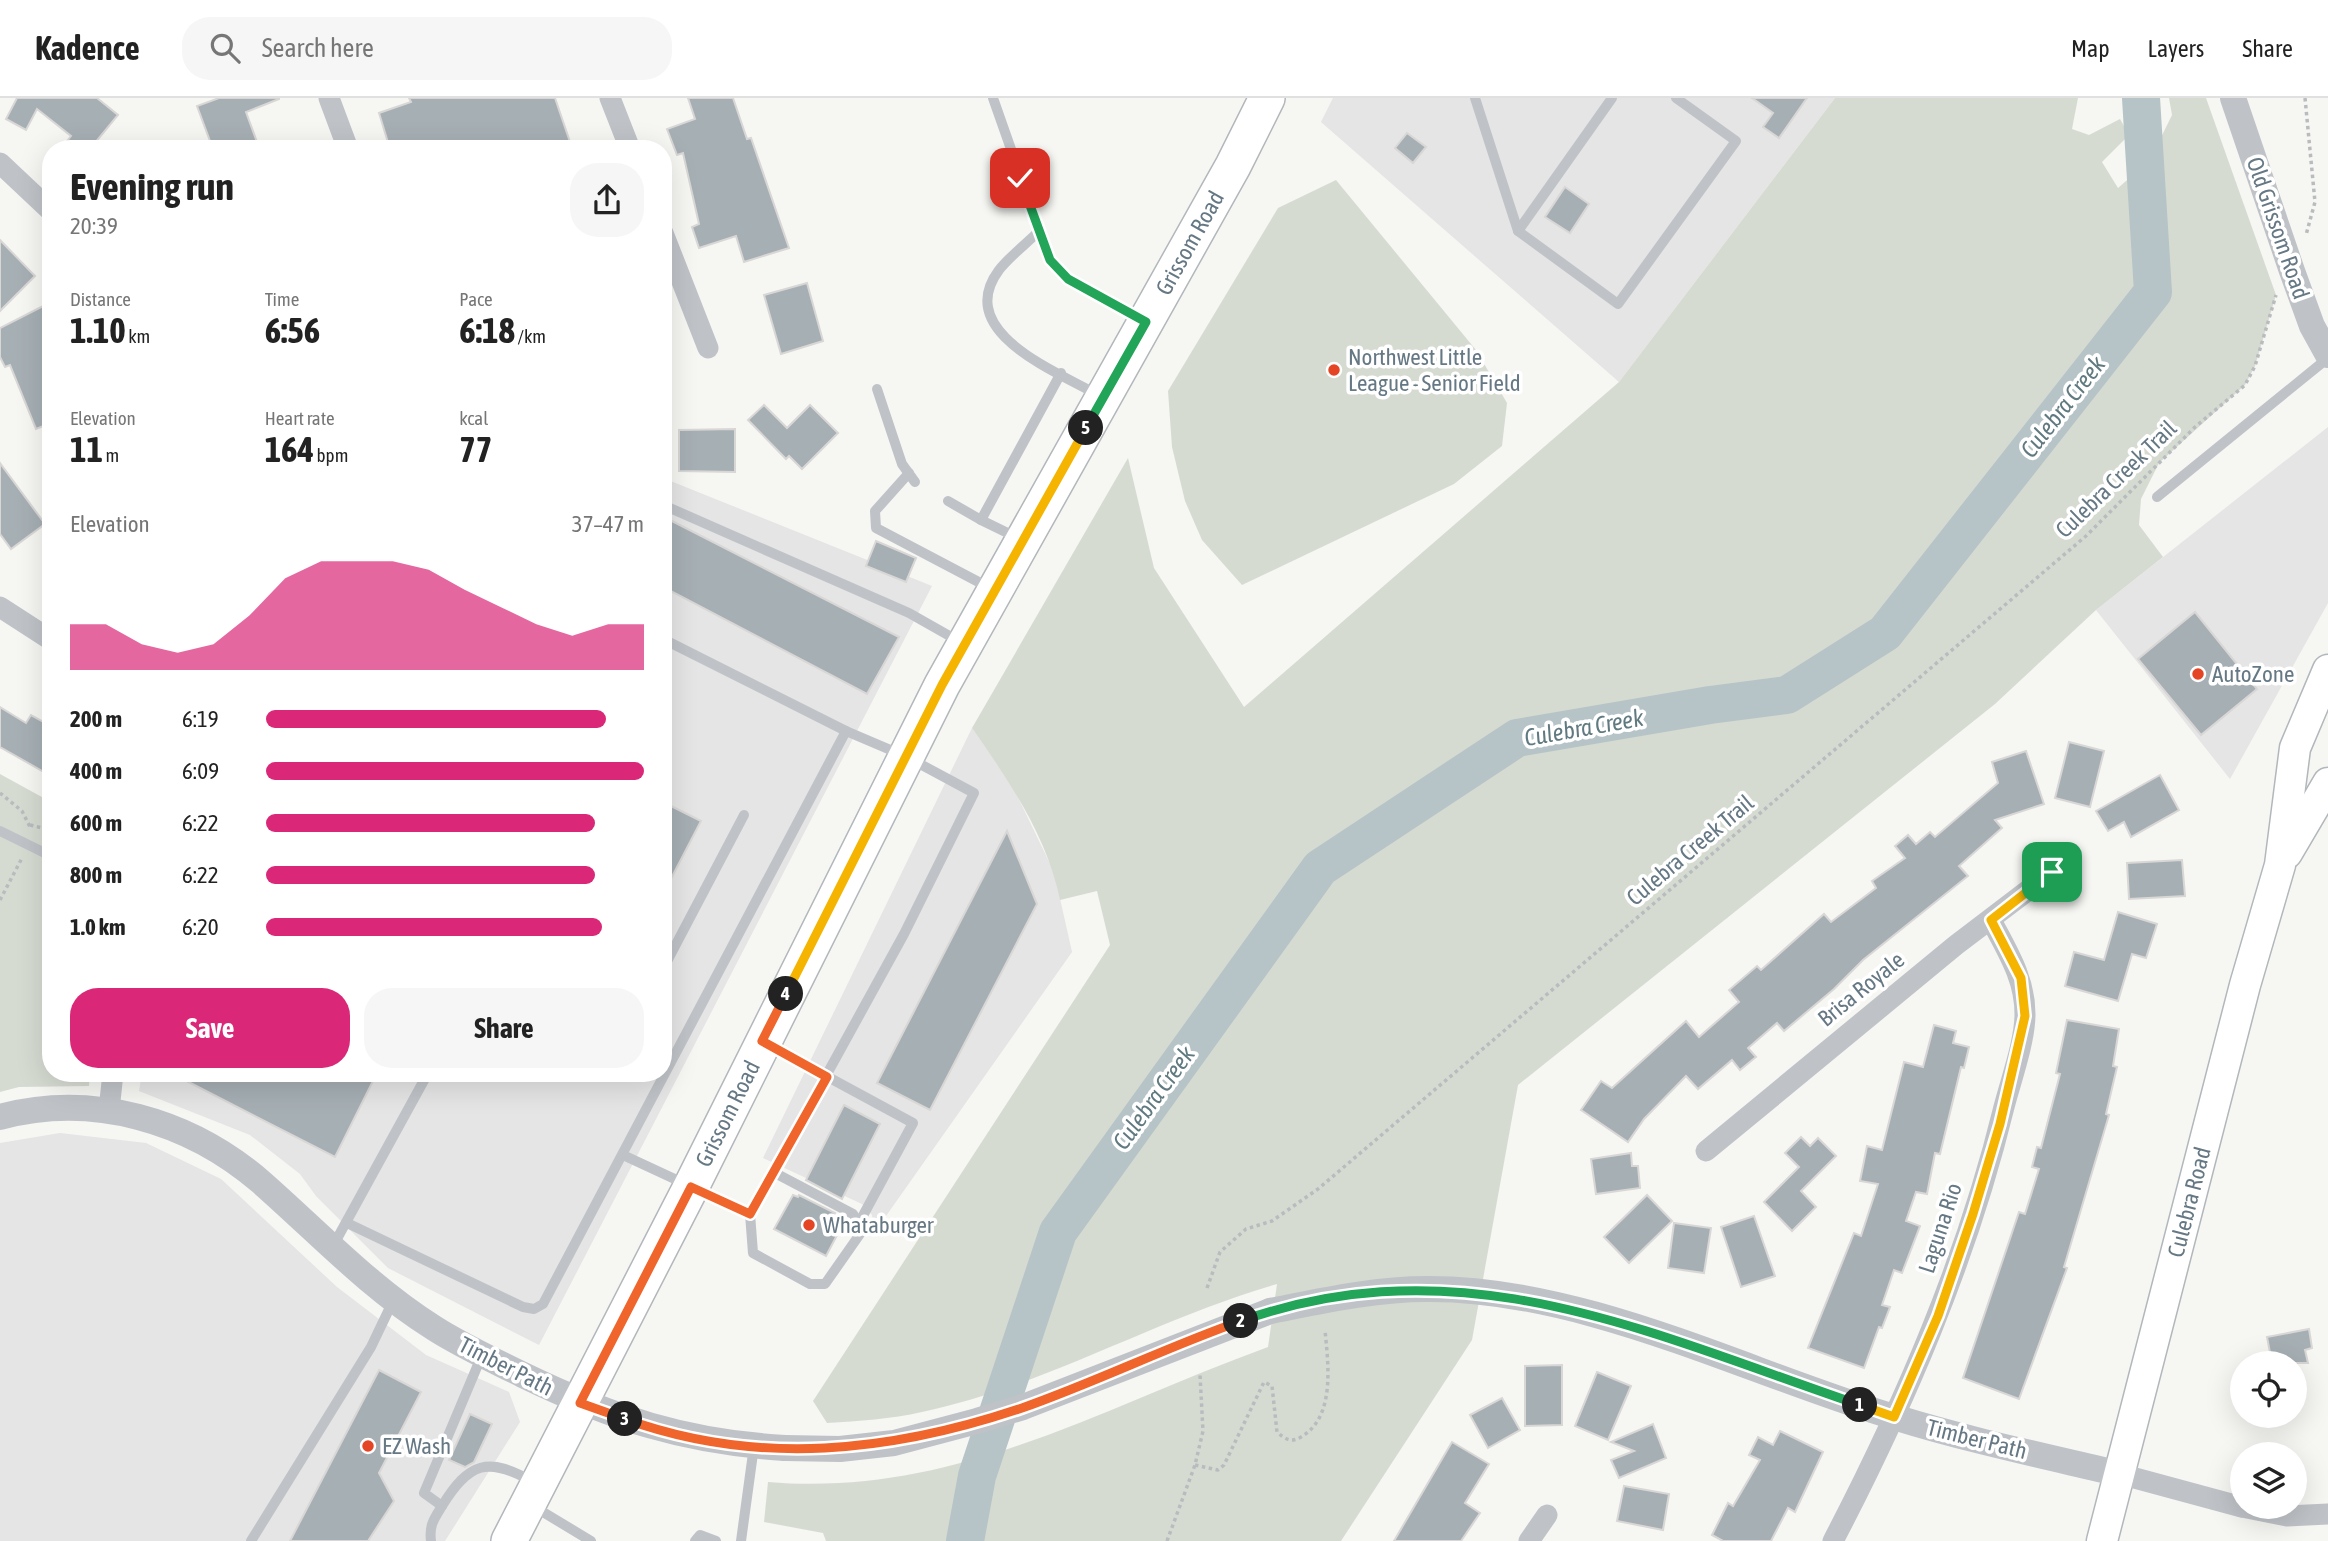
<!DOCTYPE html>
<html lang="en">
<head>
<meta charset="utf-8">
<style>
  body { margin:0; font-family:"Asap Condensed",sans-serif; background:#f6f6f6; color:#222; height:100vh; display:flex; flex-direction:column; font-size:26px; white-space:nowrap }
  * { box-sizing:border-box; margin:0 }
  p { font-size:23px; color:#767676 }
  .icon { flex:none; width:38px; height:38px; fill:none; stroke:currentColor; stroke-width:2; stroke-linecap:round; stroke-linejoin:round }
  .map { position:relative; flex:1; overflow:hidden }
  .panel { position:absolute; left:42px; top:42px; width:630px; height:942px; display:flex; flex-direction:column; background:#fff; border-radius:28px; box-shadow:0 7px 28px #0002 }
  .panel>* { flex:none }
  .fabs { position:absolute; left:2230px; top:1253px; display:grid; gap:14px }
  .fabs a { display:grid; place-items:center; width:77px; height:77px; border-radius:50%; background:#fff; box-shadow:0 7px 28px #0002; font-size:35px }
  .pin { position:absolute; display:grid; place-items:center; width:60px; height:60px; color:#fff; margin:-30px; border-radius:14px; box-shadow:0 4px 10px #0006 }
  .km { position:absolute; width:35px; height:35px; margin:-18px; border-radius:50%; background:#222; color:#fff; font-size:19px; line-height:35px; text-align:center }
  .round { display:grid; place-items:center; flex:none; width:74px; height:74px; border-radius:28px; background:#f6f6f6 }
  .head { display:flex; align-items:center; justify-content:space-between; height:119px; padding:0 28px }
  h1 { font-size:38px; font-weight:700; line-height:52px }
  .metrics { display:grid; grid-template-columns:repeat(3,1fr); gap:10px; height:119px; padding:7px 28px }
  .metrics div { display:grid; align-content:center }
  .metrics b { font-size:35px; font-weight:700 }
  .metrics small { font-size:19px; font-weight:400 }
  .metrics p { font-size:19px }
  .chart { height:196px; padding:14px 28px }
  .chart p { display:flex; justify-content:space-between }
  .chart svg { width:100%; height:126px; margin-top:7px; fill:#db2777; opacity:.7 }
  .primary-button { display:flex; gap:14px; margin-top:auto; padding:14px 28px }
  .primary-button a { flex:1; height:80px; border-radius:28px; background:#db2777; color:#fff; font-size:28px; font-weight:700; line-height:80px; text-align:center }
  .primary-button a+a { background:#f6f6f6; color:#222 }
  ul { padding:0 28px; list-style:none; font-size:23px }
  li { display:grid; grid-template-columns:112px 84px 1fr; align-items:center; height:52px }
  li i { height:18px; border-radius:9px; background:#db2777 }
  header { display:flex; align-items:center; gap:42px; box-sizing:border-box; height:98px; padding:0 35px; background:#fff; border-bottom:2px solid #e0e0e0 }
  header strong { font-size:33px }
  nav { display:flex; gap:38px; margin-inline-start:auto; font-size:24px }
  .search { width:490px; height:63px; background:#f6f6f6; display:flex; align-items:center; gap:18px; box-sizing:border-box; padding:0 24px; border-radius:28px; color:#767676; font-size:26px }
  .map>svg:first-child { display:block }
  .built { fill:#e4e5e4 }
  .green { fill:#d6dbd2 }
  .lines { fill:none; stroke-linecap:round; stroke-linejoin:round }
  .river { stroke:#b6c4c7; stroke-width:38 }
  .building { fill:#a6afb4; stroke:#d8d7d5; stroke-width:2 }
  .secondary-casing { stroke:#b1b7bb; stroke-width:33 }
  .primary-casing { stroke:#b2b7bb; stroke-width:38 }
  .path { stroke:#b9bcbe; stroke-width:3.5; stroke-dasharray:3.5 3.5; stroke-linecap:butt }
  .service { stroke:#bfc3c7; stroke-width:10 }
  .minor { stroke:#bfc3c7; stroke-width:21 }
  .tertiary { stroke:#bfc3c7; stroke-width:26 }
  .secondary { stroke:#fff; stroke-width:30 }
  .primary { stroke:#fff; stroke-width:35 }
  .tertiary-bridge { stroke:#bfc3c7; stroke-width:26 }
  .split-1-casing { stroke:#fff; stroke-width:14 }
  .split-2-casing { stroke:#fff; stroke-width:14 }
  .split-3-casing { stroke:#fff; stroke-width:14 }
  .split-4-casing { stroke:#fff; stroke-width:14 }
  .split-5-casing { stroke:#fff; stroke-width:14 }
  .split-6-casing { stroke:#fff; stroke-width:14 }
  .split-1 { stroke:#f5b400; stroke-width:9 }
  .split-2 { stroke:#22a559; stroke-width:9 }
  .split-3 { stroke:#f0652b; stroke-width:9 }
  .split-4 { stroke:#f0652b; stroke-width:9 }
  .split-5 { stroke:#f5b400; stroke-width:9 }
  .split-6 { stroke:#22a559; stroke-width:9 }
  .poi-dot { fill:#e44625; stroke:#fff; stroke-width:2.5 }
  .labels { text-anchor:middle; stroke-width:7; stroke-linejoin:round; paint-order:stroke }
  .street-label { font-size:23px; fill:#657884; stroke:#fff }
  .poi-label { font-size:23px; fill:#657884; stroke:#fff; text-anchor:start }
  .water-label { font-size:24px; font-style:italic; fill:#607a80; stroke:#fff }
</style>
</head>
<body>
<header>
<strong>Kadence</strong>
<div class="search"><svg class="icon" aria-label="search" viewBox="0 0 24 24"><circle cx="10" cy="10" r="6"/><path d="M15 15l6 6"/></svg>Search here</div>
<nav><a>Map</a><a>Layers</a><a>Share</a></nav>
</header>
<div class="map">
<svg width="2328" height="1443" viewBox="0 0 2328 1443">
  <rect width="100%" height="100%" fill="#f6f6f3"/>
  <g class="built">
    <path d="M 1333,0 L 1835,0 L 1619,284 L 1321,24 Z"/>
    <path d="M 2328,329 L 2328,505 L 2230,681 L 2096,512 Z"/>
    <path d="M 663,380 L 932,488 L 539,1247 L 388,1170 L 316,1098 L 300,1076 L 250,1037 L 139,993 L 142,975 L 663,975 Z"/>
    <path d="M 972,630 L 1013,689 L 1054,774 L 1072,854 L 874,1135 L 872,1117 L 862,1106 L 763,1060 Z"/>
    <path d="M 60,1035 L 146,1045 L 221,1081 L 337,1189 L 426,1257 L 509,1294 L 520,1324 L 445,1443 L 0,1443 L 0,1045 Z"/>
  </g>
  <g class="green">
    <path d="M 1835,0 L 2078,0 L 2072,31 L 2089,37 L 2120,21 L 2129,37 L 2102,64 L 2118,90 L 2150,62 L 2172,17 L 2169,0 L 2206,0 L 2276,197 L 2255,268 L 2245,287 L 2159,365 L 2141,401 L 2139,427 L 2163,459 L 2096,512 L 1995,606 L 1518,987 L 1472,1242 L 1341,1443 L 826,1443 L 823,1435 L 764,1424 L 768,1384 C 953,1400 1100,1310 1268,1249 L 1277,1186 C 1158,1220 1042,1289 922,1314 C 891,1321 859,1323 827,1325 L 813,1303 L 1110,847 L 1097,793 L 1060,802 C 1047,738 1009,683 972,630 L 1128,360 L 1154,470 L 1244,609 L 1619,284 Z"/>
    <path d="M 1336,82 L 1476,252 L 1507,305 L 1502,348 L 1454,386 L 1242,487 L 1202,442 L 1185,403 L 1172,349 L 1168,293 L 1278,110 Z"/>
    <path d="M 0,676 L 51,704 L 51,975 L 90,975 L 89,988 L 19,989 L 0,994 Z"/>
  </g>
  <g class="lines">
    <path class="river" d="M 965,1443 L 977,1378 L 1058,1134 L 1320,770 L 1517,640 L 1710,607 L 1787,597 L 1885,535 L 2153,194 L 2141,0"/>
  </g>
  <g class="building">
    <path d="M 17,0 L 97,0 L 118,17 L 90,51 L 61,51 L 71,38 L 37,11 L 26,32 L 6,21 Z"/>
    <path d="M 219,0 L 279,0 L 279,1 L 246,14 L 257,44 L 240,51 L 213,51 L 197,8 Z"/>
    <path d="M 409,0 L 555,0 L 570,44 L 550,51 L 390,51 L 379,15 L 411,4 Z"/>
    <path d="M 688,0 L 733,0 L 747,41 L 751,40 L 789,150 L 744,164 L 736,138 L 699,150 L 692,129 L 699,126 L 683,55 L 677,57 L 667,31 L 695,21 Z"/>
    <path d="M 1752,0 L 1807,0 L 1779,40 L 1763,29 L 1773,15 Z"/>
    <path d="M 1407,35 L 1426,49 L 1413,65 L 1395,50 Z"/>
    <path d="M 1565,89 L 1589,106 L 1570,135 L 1545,119 Z"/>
    <path d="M 0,142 L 35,178 L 0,213 Z"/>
    <path d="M 807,185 L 823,243 L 781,256 L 764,197 Z"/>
    <path d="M 51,204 L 51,325 L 36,331 L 10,267 L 5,269 L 0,259 L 0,230 Z"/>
    <path d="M 764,307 L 787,330 L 810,307 L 838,335 L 802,371 L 789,358 L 786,361 L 748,322 Z"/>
    <path d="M 735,331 L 735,374 L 679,373 L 679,332 Z"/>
    <path d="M 0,365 L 45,426 L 11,451 L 0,436 Z"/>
    <path d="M 668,421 L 899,539 L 867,596 L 663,489 L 663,431 Z"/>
    <path d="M 876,443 L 916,460 L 906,484 L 866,468 Z"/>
    <path d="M 2195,514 L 2257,591 L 2201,637 L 2138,561 Z"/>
    <path d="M 0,609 L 26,625 L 31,617 L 51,628 L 51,678 L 0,649 Z"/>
    <path d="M 2069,644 L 2104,653 L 2090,709 L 2055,700 Z"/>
    <path d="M 2026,653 L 2044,706 L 1995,722 L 2002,730 L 1959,768 L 1968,778 L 1863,862 L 1834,891 L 1784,933 L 1777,925 L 1748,950 L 1756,959 L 1740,972 L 1732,962 L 1698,991 L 1686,978 L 1644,1021 L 1628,1044 L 1581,1012 L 1601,983 L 1612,990 L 1686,923 L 1699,939 L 1739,904 L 1729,892 L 1757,868 L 1761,872 L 1824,816 L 1831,824 L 1876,790 L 1872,783 L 1905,760 L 1895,748 L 1908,737 L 1916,746 L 1930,734 L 1935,739 L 1998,685 L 1992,664 Z"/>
    <path d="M 2160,677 L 2179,712 L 2131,739 L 2124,724 L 2108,733 L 2096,713 Z"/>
    <path d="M 663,704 L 701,723 L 663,796 Z"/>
    <path d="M 1007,733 L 1037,806 L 930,1012 L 877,985 Z"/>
    <path d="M 2182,762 L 2185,798 L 2129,801 L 2127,765 Z"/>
    <path d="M 2118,814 L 2157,826 L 2146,860 L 2132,856 L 2118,903 L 2065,888 L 2074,854 L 2104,862 Z"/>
    <path d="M 2067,922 L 2119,931 L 2113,968 L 2117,969 L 2106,1016 L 2109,1017 L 2064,1169 L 2067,1170 L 2019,1301 L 1963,1280 L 2019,1114 L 2025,1116 L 2039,1071 L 2032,1069 L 2037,1049 L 2041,1050 L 2060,976 L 2056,975 Z"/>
    <path d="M 1934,927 L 1956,933 L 1953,945 L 1969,949 L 1964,970 L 1961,969 L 1940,1056 L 1935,1055 L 1927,1096 L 1916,1094 L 1906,1123 L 1920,1128 L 1902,1175 L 1894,1172 L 1882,1207 L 1890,1209 L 1882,1230 L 1879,1229 L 1864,1270 L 1808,1250 L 1854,1135 L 1861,1138 L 1878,1086 L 1860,1083 L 1867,1048 L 1882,1052 L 1904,964 L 1923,969 Z"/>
    <path d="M 171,975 L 377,975 L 335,1059 Z"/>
    <path d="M 844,1007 L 880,1026 L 842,1101 L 806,1082 Z"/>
    <path d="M 1801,1039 L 1810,1048 L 1818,1040 L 1836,1058 L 1801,1093 L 1816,1109 L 1792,1133 L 1764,1104 L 1799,1069 L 1785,1055 Z"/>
    <path d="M 1631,1055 L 1632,1068 L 1638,1068 L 1640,1090 L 1596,1096 L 1591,1061 Z"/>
    <path d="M 793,1097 L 798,1099 L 799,1097 L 835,1115 L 834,1118 L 844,1124 L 826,1158 L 774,1131 Z"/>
    <path d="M 1647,1097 L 1672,1123 L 1629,1165 L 1604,1139 Z"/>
    <path d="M 1754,1118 L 1775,1178 L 1741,1189 L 1721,1129 Z"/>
    <path d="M 1674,1125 L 1711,1130 L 1704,1175 L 1668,1170 Z"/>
    <path d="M 2309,1231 L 2312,1250 L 2305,1252 L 2308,1265 L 2272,1265 L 2267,1239 Z"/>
    <path d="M 1562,1267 L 1562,1327 L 1525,1328 L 1525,1268 Z"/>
    <path d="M 379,1272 L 421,1294 L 379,1375 L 394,1403 L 368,1443 L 290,1443 Z"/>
    <path d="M 1597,1274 L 1631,1288 L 1608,1342 L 1575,1328 Z"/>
    <path d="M 1502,1300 L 1520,1332 L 1488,1350 L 1470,1317 Z"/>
    <path d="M 470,1316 L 492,1326 L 474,1364 L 465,1369 L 449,1362 Z"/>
    <path d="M 1653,1326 L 1666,1360 L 1619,1380 L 1611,1362 L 1634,1353 L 1611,1344 Z"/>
    <path d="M 1780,1333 L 1823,1354 L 1795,1414 L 1788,1410 L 1771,1443 L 1723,1443 L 1712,1437 L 1728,1405 L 1733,1408 L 1760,1362 L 1749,1357 L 1758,1339 L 1773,1347 Z"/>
    <path d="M 1452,1344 L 1489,1366 L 1465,1405 L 1480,1415 L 1461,1443 L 1394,1443 Z"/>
    <path d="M 1624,1388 L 1669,1396 L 1663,1432 L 1617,1423 Z"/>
  </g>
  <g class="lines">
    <defs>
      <g id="secondary">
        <path d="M 2287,755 L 2328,685"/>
        <path id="s1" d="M 2102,1443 L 2245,887 L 2280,767 L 2295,650 L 2328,572"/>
      </g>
      <g id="primary">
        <path id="s2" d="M 509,1443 L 691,1089 L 942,587 L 1233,68 L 1267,0"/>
      </g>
    </defs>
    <use href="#secondary" class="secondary-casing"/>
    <use href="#primary" class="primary-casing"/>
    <g class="path">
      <path d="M 2305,0 L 2315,104 L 2306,137"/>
      <path d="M 0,695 L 22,713 L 30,729"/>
      <path d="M 30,727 L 51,732"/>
      <path d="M 0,802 L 22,760"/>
      <path d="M 1207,1190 L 1220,1154 L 1246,1131 L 1272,1123 L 1318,1091 L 2086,438 L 2195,329 L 2245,287 L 2255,268 L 2276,197"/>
      <path d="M 1195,1367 L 1218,1372 L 1224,1367 L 1264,1284 L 1272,1288 L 1277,1334 C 1285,1341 1291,1345 1301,1339 C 1336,1319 1328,1265 1325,1232"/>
      <path d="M 1167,1443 L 1195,1367 L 1203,1333 L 1200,1277"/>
    </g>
    <g class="service">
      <path d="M 993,0 L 1050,162 L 1068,181 L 1140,221"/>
      <path d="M 1475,0 L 1518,133 L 1618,206 L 1736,43 L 1676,0"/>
      <path d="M 1518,133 L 1612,0"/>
      <path d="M 1038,134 C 1026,146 1010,158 999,172 C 953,234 1056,273 1098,297"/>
      <path d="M 877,291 L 902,366 L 915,384"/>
      <path d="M 909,375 L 875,413 L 876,430 L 990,490"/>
      <path d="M 2157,399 L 2328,260"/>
      <path d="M 948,403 L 981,422"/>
      <path d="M 663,407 L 909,515 L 962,545"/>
      <path d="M 1020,441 L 981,422 L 1061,275"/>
      <path d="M 663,541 L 846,633 L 907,659 L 974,695 L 904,836 L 750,1116 L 753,1155 L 810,1186 L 825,1186 L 860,1136 L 859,1125 L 853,1116 L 775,1075"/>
      <path d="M 0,733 L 51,758"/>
      <path d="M 663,871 L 744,717"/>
      <path d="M 767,946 L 913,1025 L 859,1125"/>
      <path d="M 623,1057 L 750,1116"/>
      <path d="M 347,1125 L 523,1209 L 534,1211 L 543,1206 L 846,633"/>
      <path d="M 333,1148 L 428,975"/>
      <path d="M 442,1408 L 424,1395 L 482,1257"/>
      <path d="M 533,1408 L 591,1443"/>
      <path d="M 251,1443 L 371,1249 L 393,1203"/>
      <path d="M 431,1443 C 429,1427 434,1421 442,1408 C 469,1364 488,1358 533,1384"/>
      <path d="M 695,1443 L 700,1437 L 716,1443"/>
      <path d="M 741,1443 L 754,1348"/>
    </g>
    <g class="minor">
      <path d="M 329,0 L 348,51"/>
      <path d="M 610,0 L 630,51"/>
      <path d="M 0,65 L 51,113"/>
      <path d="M 663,135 L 708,250"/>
      <path d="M 0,509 L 51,542"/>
      <path d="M 109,1012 L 113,975"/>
      <path d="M 1706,1053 L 1956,847 L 2052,774"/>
      <path d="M 2120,1376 L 2242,1409"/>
      <path d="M 2242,1409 L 2287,1418 L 2328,1416"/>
      <path d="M 1529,1443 L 1547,1417"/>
      <path d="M 1833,1443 C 1905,1305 1967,1161 2004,1009 C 2011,982 2025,943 2025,916 C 2025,880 2007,853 1991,822"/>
    </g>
    <g class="tertiary">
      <path d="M 2233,0 L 2292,173 L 2312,228 L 2328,257"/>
      <path d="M 0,1019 C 92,994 189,1022 261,1084 C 318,1134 369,1189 434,1230 C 462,1248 493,1262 523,1277 C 612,1320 685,1344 785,1350"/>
      <path d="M 1270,1213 C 1321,1203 1374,1191 1427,1191 C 1584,1190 1745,1274 1894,1319 C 1968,1342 2044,1358 2120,1376"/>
    </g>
    <use href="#secondary" class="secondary"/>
    <use href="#primary" class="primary"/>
    <path class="tertiary-bridge" d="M 785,1350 L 840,1351 L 894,1345 L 977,1323 L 1023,1309 L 1270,1213"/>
  </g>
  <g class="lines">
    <defs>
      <path id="split-1" d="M 1860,1307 L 1894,1319 L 1938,1218 L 1973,1116 L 2000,1026 L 2025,918 L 2021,880 L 1991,822 L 2052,774"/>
      <path id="split-2" d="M 1241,1223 C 1464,1144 1651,1236 1860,1307"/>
      <path id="split-3" d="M 625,1321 C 758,1369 892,1354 1022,1310 C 1096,1284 1167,1249 1241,1223"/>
      <path id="split-4" d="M 625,1321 L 580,1305 L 691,1089 L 750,1116 L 827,979 L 762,943 L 786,896"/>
      <path id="split-5" d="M 786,896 L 942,587 L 1086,330"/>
      <path id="split-6" d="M 1020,80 L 1050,162 L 1068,181 L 1146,224 L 1086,330"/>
    </defs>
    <use href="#split-1" class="split-1-casing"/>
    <use href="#split-2" class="split-2-casing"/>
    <use href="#split-3" class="split-3-casing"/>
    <use href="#split-4" class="split-4-casing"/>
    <use href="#split-5" class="split-5-casing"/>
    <use href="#split-6" class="split-6-casing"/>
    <use href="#split-1" class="split-1"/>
    <use href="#split-2" class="split-2"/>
    <use href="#split-3" class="split-3"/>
    <use href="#split-4" class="split-4"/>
    <use href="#split-5" class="split-5"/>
    <use href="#split-6" class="split-6"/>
  </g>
  <g class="poi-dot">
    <circle cx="1334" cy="272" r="7"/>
    <circle cx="2198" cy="576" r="7"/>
    <circle cx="809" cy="1127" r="7"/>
    <circle cx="368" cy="1348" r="7"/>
  </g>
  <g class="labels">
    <g class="street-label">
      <text transform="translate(2278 130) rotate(71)" y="8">Old Grissom Road</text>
      <text dy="8" stroke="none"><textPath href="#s2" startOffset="1466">Grissom Road</textPath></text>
      <text transform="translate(2116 381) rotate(-44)" y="8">Culebra Creek Trail</text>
      <text transform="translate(1690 752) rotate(-40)" y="8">Culebra Creek Trail</text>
      <text transform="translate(1861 891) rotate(-39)" y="8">Brisa Royale</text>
      <text dy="8" stroke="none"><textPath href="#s2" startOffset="480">Grissom Road</textPath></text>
      <text dy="8" stroke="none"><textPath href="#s1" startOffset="350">Culebra Road</textPath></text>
      <text transform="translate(1940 1130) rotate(-72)" y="8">Laguna Rio</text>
      <text transform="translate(506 1268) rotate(27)" y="8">Timber Path</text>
      <text transform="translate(1977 1341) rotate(14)" y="8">Timber Path</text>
    </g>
    <g class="poi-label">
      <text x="1348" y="267">Northwest Little<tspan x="1348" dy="26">League - Senior Field</tspan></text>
      <text x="2212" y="584">AutoZone</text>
      <text x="823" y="1135">Whataburger</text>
      <text x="382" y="1356">EZ Wash</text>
    </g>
    <g class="water-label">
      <text transform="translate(2063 309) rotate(-52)" y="8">Culebra Creek</text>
      <text transform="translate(1584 630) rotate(-10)" y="8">Culebra Creek</text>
      <text transform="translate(1154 1000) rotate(-54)" y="8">Culebra Creek</text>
    </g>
  </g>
</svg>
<div class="fabs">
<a><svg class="icon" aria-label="locate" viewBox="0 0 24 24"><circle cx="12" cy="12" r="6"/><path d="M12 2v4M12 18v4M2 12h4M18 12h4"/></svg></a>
<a><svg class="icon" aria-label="layers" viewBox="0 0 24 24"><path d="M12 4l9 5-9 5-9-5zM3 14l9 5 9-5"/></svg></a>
</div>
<div class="pin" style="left:2052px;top:774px;background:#1e9e55"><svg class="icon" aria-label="arrive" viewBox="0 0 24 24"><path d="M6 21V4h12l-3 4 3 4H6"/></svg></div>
<div class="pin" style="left:1020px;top:80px;background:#d93025"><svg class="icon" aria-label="check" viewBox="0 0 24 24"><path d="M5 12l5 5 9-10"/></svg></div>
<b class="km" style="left:1860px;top:1307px">1</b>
<b class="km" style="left:1241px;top:1223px">2</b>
<b class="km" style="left:625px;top:1321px">3</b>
<b class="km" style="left:786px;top:896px">4</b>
<b class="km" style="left:1086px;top:330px">5</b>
<section class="panel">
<div class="head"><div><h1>Evening run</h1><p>20:39</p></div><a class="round"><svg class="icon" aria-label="share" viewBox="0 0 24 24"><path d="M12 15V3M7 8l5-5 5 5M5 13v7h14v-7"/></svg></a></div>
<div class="metrics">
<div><p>Distance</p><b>1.10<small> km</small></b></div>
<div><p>Time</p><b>6:56</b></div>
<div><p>Pace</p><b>6:18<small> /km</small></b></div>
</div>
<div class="metrics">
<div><p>Elevation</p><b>11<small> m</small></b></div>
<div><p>Heart rate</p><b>164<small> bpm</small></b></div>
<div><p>kcal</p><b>77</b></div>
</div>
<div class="chart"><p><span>Elevation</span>37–47 m</p>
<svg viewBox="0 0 160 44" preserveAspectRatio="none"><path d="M0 44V28L10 28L20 35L30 38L40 35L50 25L60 12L70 6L80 6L90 6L100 9L110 16L120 22L130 28L140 32L150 28L160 28V44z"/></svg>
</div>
<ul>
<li><b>200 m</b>6:19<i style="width:90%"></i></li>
<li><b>400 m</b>6:09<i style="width:100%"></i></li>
<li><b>600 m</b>6:22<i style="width:87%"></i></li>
<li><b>800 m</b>6:22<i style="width:87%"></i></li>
<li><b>1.0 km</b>6:20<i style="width:89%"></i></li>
</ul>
<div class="primary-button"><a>Save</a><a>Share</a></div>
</section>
</div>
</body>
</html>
